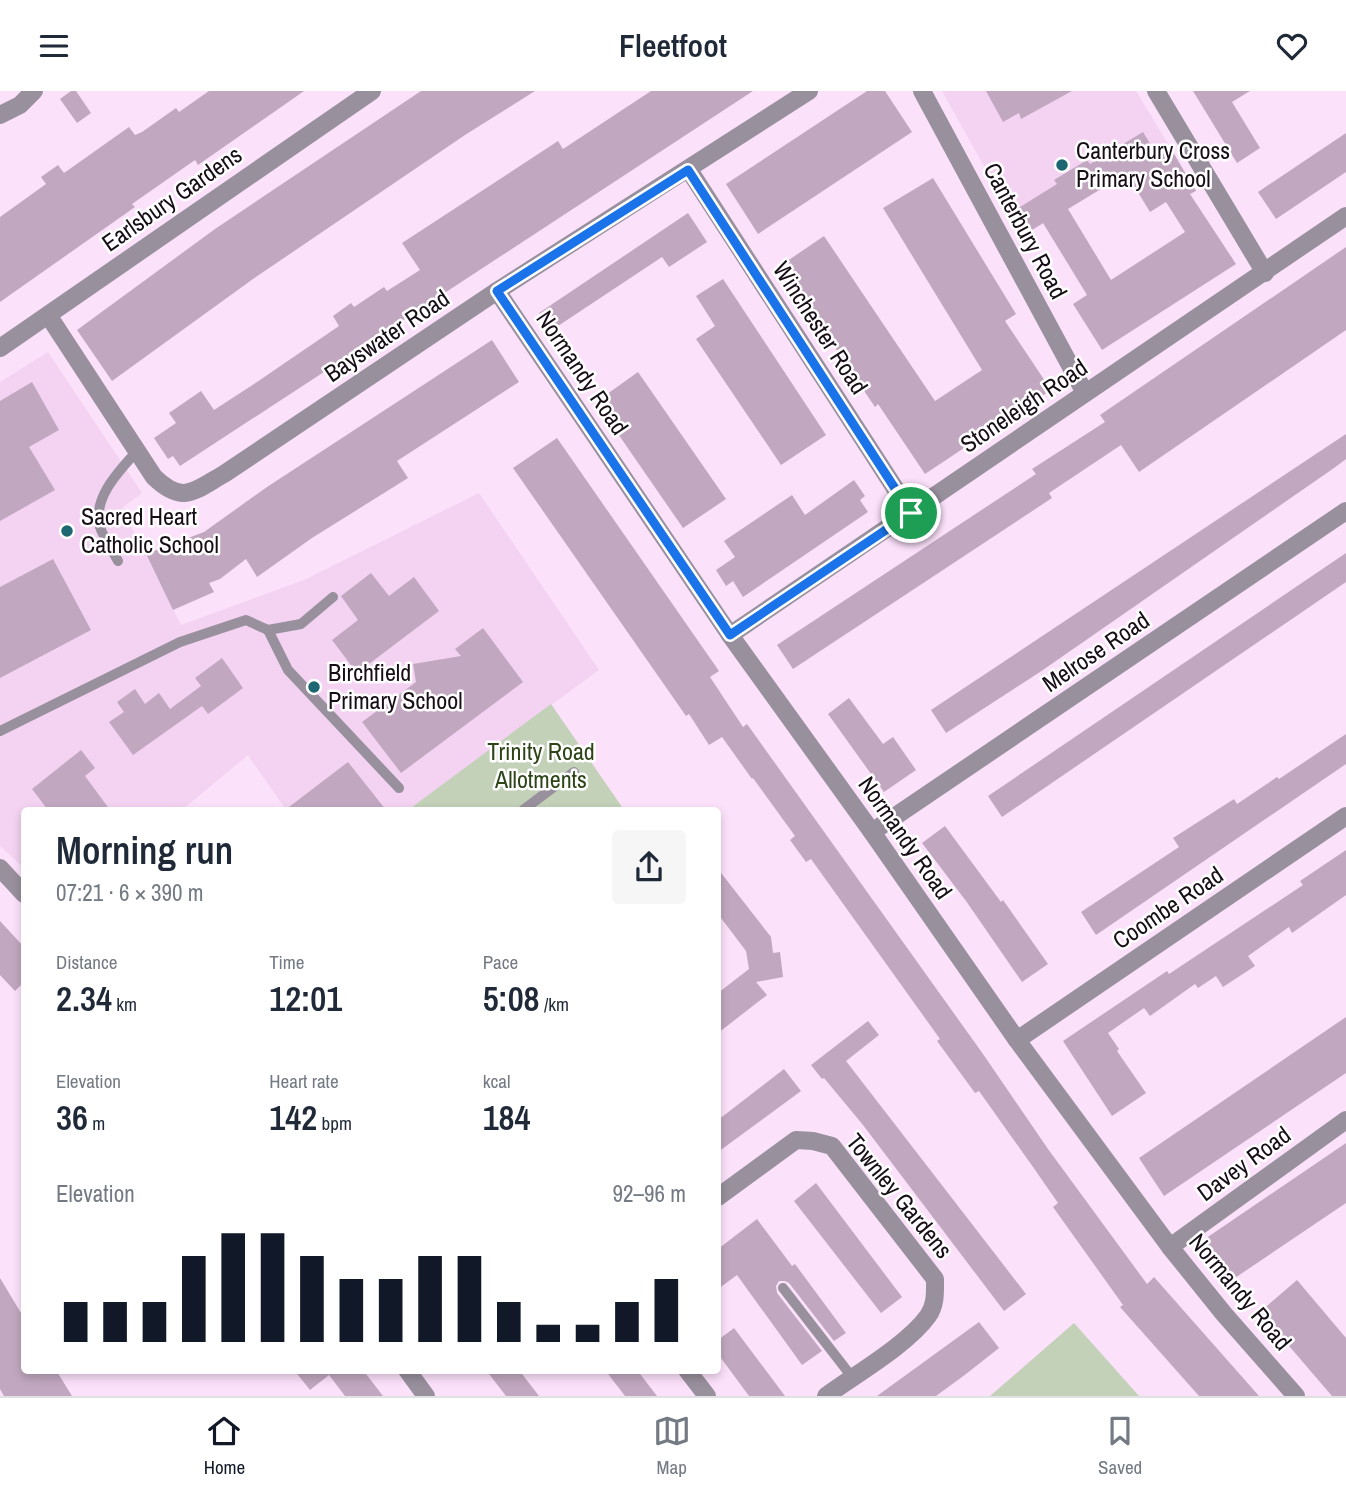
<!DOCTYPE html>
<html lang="en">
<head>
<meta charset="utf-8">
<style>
  body { margin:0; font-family:"Archivo Narrow",sans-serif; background:#f6f6f7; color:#1f2937; height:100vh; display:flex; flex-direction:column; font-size:26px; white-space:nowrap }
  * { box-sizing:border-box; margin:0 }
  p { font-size:23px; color:#747a83 }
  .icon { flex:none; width:38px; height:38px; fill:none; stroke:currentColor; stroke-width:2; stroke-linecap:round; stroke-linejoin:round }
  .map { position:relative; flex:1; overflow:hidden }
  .side { position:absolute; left:21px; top:716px; width:700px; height:567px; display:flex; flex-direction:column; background:#fff; border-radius:7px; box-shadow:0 4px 10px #0003 }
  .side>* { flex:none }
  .pin { position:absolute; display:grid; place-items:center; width:60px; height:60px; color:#fff; margin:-30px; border:4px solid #fff; border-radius:50%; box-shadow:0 2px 7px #0007 }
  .round { display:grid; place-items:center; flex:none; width:74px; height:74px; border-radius:7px; background:#f6f6f7 }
  .overview { display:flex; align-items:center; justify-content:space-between; height:119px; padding:0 35px }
  h1 { font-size:38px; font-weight:600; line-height:52px }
  .stats { display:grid; grid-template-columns:repeat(3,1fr); gap:10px; height:119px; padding:7px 35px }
  .stats div { display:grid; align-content:center }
  .stats b { font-size:35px; font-weight:600 }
  .stats small { font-size:19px; font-weight:400 }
  .stats p { font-size:19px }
  .chart { height:196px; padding:14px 35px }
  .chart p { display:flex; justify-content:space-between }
  .chart svg { width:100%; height:126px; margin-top:7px; stroke:#111827; stroke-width:6 }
  header { display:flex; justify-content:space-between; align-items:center; height:91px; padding:0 35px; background:#fff; font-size:32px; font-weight:600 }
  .tabs { display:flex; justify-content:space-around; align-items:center; height:98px; border-top:2px solid #e0e1e3; background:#fff; font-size:19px; color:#747a83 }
  .tabs a { display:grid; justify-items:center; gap:4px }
  .tabs .current { color:#111827 }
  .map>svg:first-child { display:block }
  .built { fill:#f3d2f2 }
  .green { fill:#c2d1b8 }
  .building { fill:#c1a8c0; fill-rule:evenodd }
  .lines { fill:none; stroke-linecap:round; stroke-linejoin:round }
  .service { stroke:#98909d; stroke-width:10 }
  .minor { stroke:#98909d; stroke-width:18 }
  .route-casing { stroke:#fff; stroke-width:14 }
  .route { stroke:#1a73e8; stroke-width:9 }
  .poi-dot { fill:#1c6771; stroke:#fff; stroke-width:2.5 }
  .labels { text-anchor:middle; stroke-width:5; stroke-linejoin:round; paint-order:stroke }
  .poi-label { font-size:24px; fill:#160d16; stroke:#fff; text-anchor:start }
  .street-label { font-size:24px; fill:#160d16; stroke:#fff }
  .park-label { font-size:24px; fill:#2d4417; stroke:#fff }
</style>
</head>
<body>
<header><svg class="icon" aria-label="menu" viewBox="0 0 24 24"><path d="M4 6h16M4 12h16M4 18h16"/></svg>Fleetfoot<svg class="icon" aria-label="heart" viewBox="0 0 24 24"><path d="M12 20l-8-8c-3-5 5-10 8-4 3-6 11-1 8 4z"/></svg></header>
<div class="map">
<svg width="1346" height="1305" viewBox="0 0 1346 1305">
  <rect width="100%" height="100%" fill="#fce1fb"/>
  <g class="built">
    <path d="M 942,0 L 1136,0 L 1170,56 L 1023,145 Z"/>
    <path d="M 48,261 L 142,402 L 122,417 L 181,534 L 304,489 L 479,402 L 599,579 L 408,719 L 286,719 L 248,664 L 182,719 L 24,719 L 24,777 L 0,755 L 0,291 Z"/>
  </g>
  <g class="green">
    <path d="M 551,613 L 622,716 L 618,719 L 408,719 Z"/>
    <path d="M 1074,1232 L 1139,1305 L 990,1305 Z"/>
  </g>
  <g class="building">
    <path d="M 71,0 L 76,0 L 91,22 L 77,32 L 60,8 Z"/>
    <path d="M 209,0 L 304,0 L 198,74 L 195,69 L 132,113 L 135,116 L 0,211 L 0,126 L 46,93 L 41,86 L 58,74 L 64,82 L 129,36 L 135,44 L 142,41 L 176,17 L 179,21 Z"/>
    <path d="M 421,0 L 535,0 L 465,44 L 253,188 L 112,290 L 77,239 L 215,138 Z"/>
    <path d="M 651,0 L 753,0 L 414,222 L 380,244 L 379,242 L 352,260 L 353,262 L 180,375 L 173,365 L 168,368 L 154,347 L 176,332 L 169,322 L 201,300 L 214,319 L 254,293 L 339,235 L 333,225 L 351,212 L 354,216 L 384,196 L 387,200 L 420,179 L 402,152 L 558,50 L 563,58 Z"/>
    <path d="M 867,0 L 885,0 L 912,41 L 758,143 L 726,93 Z"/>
    <path d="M 986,0 L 1072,0 L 1021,28 L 1019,22 L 1003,31 Z"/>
    <path d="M 1193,0 L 1250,0 L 1232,11 L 1260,57 L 1237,72 Z"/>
    <path d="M 1143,41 L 1157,64 L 1170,56 L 1196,100 L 1190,103 L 1236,173 L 1102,259 L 1073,213 L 1087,204 L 1043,132 L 1029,141 L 1015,119 L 1057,93 L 1054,89 L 1087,69 L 1090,73 ZM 1124,84 L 1130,94 L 1133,93 L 1150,121 L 1166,111 L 1185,141 L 1111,189 L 1068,118 Z"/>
    <path d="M 1346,42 L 1346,81 L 1276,128 L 1258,101 Z"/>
    <path d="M 933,87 L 1016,223 L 1005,230 L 1051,299 L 925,383 L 878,313 L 875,316 L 780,175 L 824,145 L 935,310 L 982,279 L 883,117 Z"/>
    <path d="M 688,122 L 707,151 L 669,176 L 662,166 L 552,239 L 539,222 Z"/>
    <path d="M 1346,156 L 1346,239 L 1139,381 L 1121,354 L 1049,402 L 1052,407 L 793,578 L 777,554 L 1036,383 L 1032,378 L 1105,331 L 1100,324 Z"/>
    <path d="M 723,188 L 826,344 L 781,374 L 696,248 L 715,235 L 696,205 Z"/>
    <path d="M 492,249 L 519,291 L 397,370 L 408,387 L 312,447 L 257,486 L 246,468 L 220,488 L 209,492 L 214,501 L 173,519 L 146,463 L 204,441 L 267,396 Z"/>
    <path d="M 638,281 L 726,408 L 683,437 L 596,311 Z"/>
    <path d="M 32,291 L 59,339 L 29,356 L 55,399 L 0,430 L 0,310 Z"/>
    <path d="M 1346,343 L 1346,368 L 1334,377 L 1040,581 L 946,642 L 931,619 Z"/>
    <path d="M 557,347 L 719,580 L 710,586 L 743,636 L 747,633 L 983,963 L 1048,1058 L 1147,1193 L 1154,1186 L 1259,1305 L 1199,1305 L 1120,1216 L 1123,1214 L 1053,1116 L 1058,1112 L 1033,1076 L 979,1000 L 975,1002 L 937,950 L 940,948 L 811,768 L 806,771 L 790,749 L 795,745 L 753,687 L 752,688 L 722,646 L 709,654 L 689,623 L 686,625 L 513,377 Z"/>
    <path d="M 854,389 L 865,405 L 860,409 L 868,421 L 743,506 L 733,490 L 726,495 L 716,479 L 735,466 L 724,450 L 792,404 L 805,424 Z"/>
    <path d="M 1346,462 L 1346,491 L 1002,726 L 988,705 Z"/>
    <path d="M 53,468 L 91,539 L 0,587 L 0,496 Z"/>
    <path d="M 371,482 L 389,505 L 414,486 L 439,520 L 357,582 L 332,549 L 358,529 L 341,505 Z"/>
    <path d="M 483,537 L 523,591 L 401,682 L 362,631 L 416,591 L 413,573 L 461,565 L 455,558 Z"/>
    <path d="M 222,567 L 243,597 L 208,623 L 202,615 L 133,664 L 109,631 L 124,621 L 117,611 L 135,598 L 145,613 L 159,602 L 170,618 L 201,595 L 195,587 Z"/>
    <path d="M 849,607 L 883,653 L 893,646 L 916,679 L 884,701 L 828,623 Z"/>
    <path d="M 1346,643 L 1346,673 L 1096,844 L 1081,821 L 1179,756 L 1173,747 L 1234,708 L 1237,713 L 1277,686 L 1279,688 Z"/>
    <path d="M 81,659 L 95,677 L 85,685 L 110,719 L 48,719 L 32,698 Z"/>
    <path d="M 348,671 L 386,719 L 285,719 Z"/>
    <path d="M 945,735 L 1001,811 L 1003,809 L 1048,873 L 1022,891 L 966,810 L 922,752 Z"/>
    <path d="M 1346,759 L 1346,804 L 1292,842 L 1289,836 L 1248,865 L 1255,875 L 1223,896 L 1216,885 L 1198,897 L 1195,893 L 1150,925 L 1144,917 L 1108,942 L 1119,958 L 1117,960 L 1146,1002 L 1112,1025 L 1063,950 L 1167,880 L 1169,883 L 1303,794 L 1300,790 Z"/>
    <path d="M 718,778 L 771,846 L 773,862 L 780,861 L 783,886 L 756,891 L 767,904 L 718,942 L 718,902 L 749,878 L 746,860 L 718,823 Z"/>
    <path d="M 0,830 L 24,856 L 24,891 L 15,900 L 0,884 Z"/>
    <path d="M 1346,926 L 1346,982 L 1164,1105 L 1139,1067 Z"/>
    <path d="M 868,930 L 879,944 L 846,970 L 1026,1203 L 1004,1220 L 863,1034 L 824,987 L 822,988 L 811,974 Z"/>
    <path d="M 784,978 L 801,1000 L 718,1061 L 718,1029 Z"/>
    <path d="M 1346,1052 L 1346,1112 L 1226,1193 L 1199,1152 Z"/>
    <path d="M 816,1092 L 902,1206 L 881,1222 L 794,1110 Z"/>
    <path d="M 757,1128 L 792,1175 L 795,1173 L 846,1242 L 834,1250 L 789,1192 L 785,1190 L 779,1190 L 776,1195 L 777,1202 L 822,1260 L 802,1274 L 737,1184 L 718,1198 L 718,1158 Z"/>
    <path d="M 0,1187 L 24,1227 L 24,1279 L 56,1279 L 72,1305 L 4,1305 L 0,1298 Z"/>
    <path d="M 1297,1189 L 1346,1247 L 1346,1305 L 1332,1305 L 1260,1221 Z"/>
    <path d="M 979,1231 L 999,1257 L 966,1283 L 936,1305 L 877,1305 Z"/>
    <path d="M 734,1237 L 785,1305 L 749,1305 L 718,1263 L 718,1249 Z"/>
    <path d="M 294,1279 L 363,1279 L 383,1305 L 345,1305 L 329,1284 L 310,1299 Z"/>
    <path d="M 486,1279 L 519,1279 L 539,1305 L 506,1305 Z"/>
    <path d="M 605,1279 L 637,1279 L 657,1305 L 625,1305 Z"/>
  </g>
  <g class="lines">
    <g class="service">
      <path d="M 118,470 C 113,460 104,448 100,436 C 92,407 119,380 137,360"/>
      <path d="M 268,539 L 288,579 L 399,697"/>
      <path d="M 0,640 L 180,551 L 246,529 L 268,539 L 301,533 L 333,506"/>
      <path d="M 523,719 L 574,681"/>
      <path d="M 783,1197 L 852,1286"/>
    </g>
    <g class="minor">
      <path d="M 922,0 L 1085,302"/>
      <path d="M 1156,0 L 1265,182"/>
      <path d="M 0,24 L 20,14 L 34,0"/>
      <path d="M 689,79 L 911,422"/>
      <path d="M 497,200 L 730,544 L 872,741 L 1017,949 L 1170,1156 L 1224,1223 L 1296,1305"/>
      <path d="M 48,224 L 154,386 C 183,414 194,400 224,383 L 497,200 L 809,0"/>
      <path d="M 0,257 L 372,0"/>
      <path d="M 730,544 L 1346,125"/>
      <path d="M 872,741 L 1346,420"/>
      <path d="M 0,777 L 24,803"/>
      <path d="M 1017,949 L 1346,725"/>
      <path d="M 718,1106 L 796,1049 L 813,1050 L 832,1055 L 935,1188 C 935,1201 936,1214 928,1225 C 907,1254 856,1283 826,1305"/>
      <path d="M 1170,1156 L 1346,1029"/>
      <path d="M 407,1279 L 426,1305"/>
      <path d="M 687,1279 L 707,1305"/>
    </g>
  </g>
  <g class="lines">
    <defs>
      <path id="route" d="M 688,79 L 911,422 L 730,544 L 497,200 Z"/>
    </defs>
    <use href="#route" class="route-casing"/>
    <use href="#route" class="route"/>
  </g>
  <g class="poi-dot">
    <circle cx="1062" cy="74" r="7"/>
    <circle cx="67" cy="440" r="7"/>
    <circle cx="314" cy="596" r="7"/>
  </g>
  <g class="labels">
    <g class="poi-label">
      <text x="1076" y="68">Canterbury Cross<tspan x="1076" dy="28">Primary School</tspan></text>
      <text x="81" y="434">Sacred Heart<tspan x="81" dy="28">Catholic School</tspan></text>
      <text x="328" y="590">Birchfield<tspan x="328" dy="28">Primary School</tspan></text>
    </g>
    <g class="street-label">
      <text transform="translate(172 108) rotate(-35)" y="8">Earlsbury Gardens</text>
      <text transform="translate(1025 140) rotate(62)" y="8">Canterbury Road</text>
      <text transform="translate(820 237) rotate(57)" y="8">Winchester Road</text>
      <text transform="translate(387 245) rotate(-34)" y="8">Bayswater Road</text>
      <text transform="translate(582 282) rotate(56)" y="8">Normandy Road</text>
      <text transform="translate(1024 315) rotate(-34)" y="8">Stoneleigh Road</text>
      <text transform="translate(1096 561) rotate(-34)" y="8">Melrose Road</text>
      <text transform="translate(905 747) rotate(55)" y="8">Normandy Road</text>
      <text transform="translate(1168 817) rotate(-34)" y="8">Coombe Road</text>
      <text transform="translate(1244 1073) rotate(-36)" y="8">Davey Road</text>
      <text transform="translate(899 1105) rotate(51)" y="8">Townley Gardens</text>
      <text transform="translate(1240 1201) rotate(50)" y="8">Normandy Road</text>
    </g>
    <g class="park-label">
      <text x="541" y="669">Trinity Road<tspan x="541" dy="28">Allotments</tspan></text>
    </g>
  </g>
</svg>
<div class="pin" style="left:911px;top:422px;background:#1e9e55"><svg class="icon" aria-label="arrive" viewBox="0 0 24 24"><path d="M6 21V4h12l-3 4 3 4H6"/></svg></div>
<section class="side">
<div class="overview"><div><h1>Morning run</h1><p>07:21 · 6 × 390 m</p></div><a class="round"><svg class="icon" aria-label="share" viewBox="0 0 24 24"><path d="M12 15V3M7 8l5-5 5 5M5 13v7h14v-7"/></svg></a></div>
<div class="stats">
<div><p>Distance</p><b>2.34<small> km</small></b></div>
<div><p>Time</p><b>12:01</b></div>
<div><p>Pace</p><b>5:08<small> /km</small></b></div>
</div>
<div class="stats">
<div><p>Elevation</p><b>36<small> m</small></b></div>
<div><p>Heart rate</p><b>142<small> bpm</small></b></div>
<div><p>kcal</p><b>184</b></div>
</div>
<div class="chart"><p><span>Elevation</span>92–96 m</p>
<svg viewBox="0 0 160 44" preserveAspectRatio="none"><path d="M5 44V30M15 44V30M25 44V30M35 44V14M45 44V6M55 44V6M65 44V14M75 44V22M85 44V22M95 44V14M105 44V14M115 44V30M125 44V38M135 44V38M145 44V30M155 44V22"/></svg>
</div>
</section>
</div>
<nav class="tabs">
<a class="current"><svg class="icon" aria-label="home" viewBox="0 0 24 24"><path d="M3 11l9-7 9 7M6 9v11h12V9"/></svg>Home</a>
<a><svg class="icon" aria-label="map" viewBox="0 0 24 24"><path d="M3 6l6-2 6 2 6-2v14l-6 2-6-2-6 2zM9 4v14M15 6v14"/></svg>Map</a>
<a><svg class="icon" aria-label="saved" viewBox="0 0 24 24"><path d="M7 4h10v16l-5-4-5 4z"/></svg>Saved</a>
</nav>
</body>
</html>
